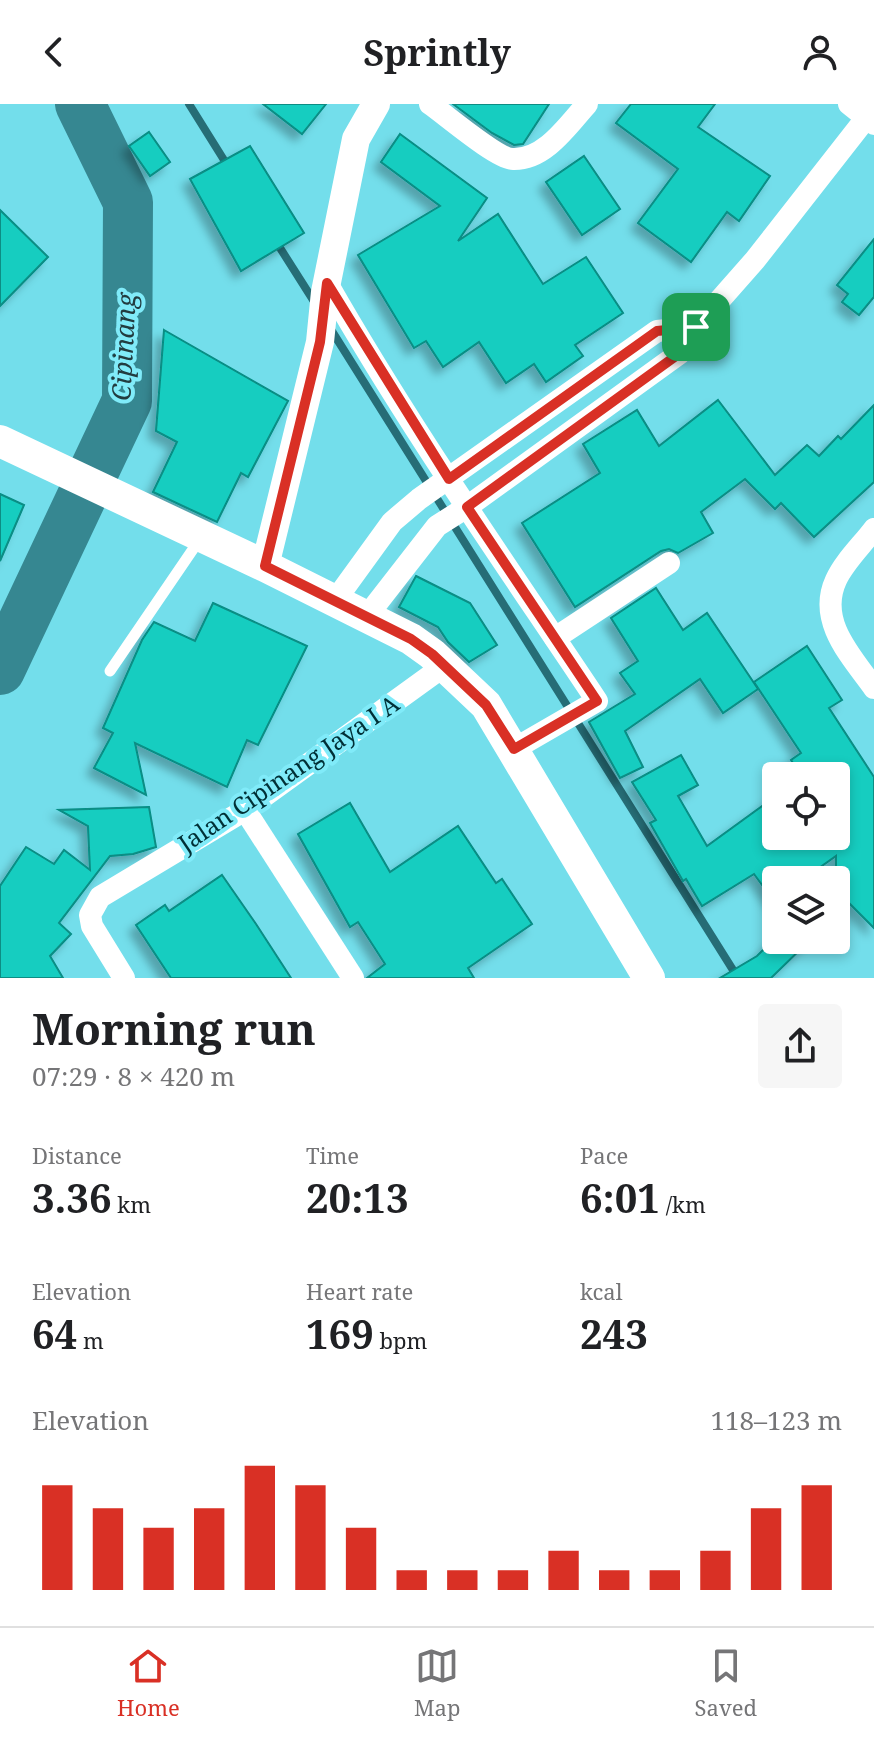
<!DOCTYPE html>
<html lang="en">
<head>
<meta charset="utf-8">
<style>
  body { margin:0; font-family:"Noto Serif",serif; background:#f6f6f6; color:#202124; height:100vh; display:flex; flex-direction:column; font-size:30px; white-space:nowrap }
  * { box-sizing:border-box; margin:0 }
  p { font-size:26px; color:#757577 }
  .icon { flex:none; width:44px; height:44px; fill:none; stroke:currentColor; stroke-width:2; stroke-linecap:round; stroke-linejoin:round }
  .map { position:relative; height:874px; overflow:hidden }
  .drawer { display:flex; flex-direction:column; background:#fff; flex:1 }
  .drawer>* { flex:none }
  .buttons { position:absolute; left:762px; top:658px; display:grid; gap:16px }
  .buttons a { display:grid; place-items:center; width:88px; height:88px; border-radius:8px; background:#fff; box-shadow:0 4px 12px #0003; font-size:40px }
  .pin { position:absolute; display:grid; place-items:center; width:68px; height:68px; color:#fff; margin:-34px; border-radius:16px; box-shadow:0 4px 12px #0006 }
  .round { display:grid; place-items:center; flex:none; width:84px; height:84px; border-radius:8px; background:#f6f6f6 }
  .overview { display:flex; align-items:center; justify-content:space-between; height:136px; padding:0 32px }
  h1 { font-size:44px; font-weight:700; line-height:60px }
  .metrics { display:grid; grid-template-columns:repeat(3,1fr); gap:12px; height:136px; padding:8px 32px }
  .metrics div { display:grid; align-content:center }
  .metrics b { font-size:40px; font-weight:700 }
  .metrics small { font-size:22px; font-weight:400 }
  .metrics p { font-size:22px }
  .chart { height:224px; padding:16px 32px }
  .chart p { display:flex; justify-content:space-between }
  .chart svg { width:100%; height:144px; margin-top:8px; stroke:#d93025; stroke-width:6 }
  header { display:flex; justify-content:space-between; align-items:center; height:104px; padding:0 32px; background:#fff; font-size:36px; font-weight:700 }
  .tab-bar { display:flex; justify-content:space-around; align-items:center; height:112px; border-top:2px solid #e0e0e0; background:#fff; font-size:22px; color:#757577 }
  .tab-bar a { display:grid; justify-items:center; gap:4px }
  .tab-bar .on { color:#d93025 }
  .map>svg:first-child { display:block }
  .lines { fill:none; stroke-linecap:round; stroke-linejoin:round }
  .stream { stroke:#266d76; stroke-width:8 }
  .river { stroke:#368791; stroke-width:50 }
  .building { fill:#19cdc0; stroke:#078d84; stroke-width:2; filter:url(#shadow) }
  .service { stroke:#fff; stroke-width:11 }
  .minor { stroke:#fff; stroke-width:22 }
  .tertiary { stroke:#fff; stroke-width:28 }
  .secondary { stroke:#fff; stroke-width:32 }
  .route-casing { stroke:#fff; stroke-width:16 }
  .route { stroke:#d93025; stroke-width:10 }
  .labels { text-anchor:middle; stroke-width:8; stroke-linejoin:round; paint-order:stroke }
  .street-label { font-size:24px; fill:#003036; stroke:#80ebf9 }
  .water-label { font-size:26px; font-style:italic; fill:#223c40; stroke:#80ebf9 }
</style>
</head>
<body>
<header><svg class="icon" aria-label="back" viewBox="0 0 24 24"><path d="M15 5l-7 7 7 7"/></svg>Sprintly<svg class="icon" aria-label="person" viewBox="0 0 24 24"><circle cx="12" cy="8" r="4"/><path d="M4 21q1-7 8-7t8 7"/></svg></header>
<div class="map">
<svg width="874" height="874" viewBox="0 0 874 874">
  <defs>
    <filter id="shadow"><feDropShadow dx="-7" dy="7" stdDeviation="4" flood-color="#0004"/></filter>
  </defs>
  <rect width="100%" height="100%" fill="#73deeb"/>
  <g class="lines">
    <g class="stream">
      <path d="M 189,0 L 229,64"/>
      <path d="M 275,136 L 315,199"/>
      <path d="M 330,224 L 738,874"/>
    </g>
    <path class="river" d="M 0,566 L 127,297 L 128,98 L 80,0"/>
  </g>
  <g class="building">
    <path d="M 263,0 L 326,0 L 302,30 Z"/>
    <path d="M 453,0 L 549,0 L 523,40 L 514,41 L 492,29 Z"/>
    <path d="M 631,0 L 715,0 L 698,23 L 770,72 L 739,117 L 727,108 L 691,158 L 638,119 L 678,65 L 616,19 Z"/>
    <path d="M 149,28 L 170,58 L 150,72 L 129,42 Z"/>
    <path d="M 400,30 L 487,94 L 458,137 L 498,110 L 543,180 L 586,153 L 623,209 L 575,241 L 583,252 L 546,278 L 534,260 L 506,279 L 479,238 L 443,263 L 426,237 L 414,244 L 358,151 L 440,102 L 381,58 Z"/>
    <path d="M 250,42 L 304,129 L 241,167 L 190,75 Z"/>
    <path d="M 584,52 L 620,105 L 582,131 L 546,78 Z"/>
    <path d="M 0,106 L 48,153 L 0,202 Z"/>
    <path d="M 874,135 L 874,193 L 859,211 L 842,198 L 848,190 L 837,181 Z"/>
    <path d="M 164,226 L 288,297 L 248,373 L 241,369 L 217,418 L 153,388 L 177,338 L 156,327 Z"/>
    <path d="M 718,296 L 775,371 L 807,341 L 819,352 L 838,332 L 841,335 L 874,301 L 874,378 L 814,433 L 781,399 L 775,405 L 745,375 L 701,408 L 713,429 L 678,449 L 669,445 L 661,447 L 575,503 L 522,419 L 600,369 L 583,340 L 637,306 L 659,342 Z"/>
    <path d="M 0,390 L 24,401 L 0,457 Z"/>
    <path d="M 416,472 L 470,499 L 497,541 L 469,558 L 448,538 L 438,523 L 399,503 Z"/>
    <path d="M 656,484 L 683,526 L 707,509 L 758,585 L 723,609 L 700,575 L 625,627 L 643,663 L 620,674 L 589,618 L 635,590 L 620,569 L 638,557 L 611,514 Z"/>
    <path d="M 213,499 L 307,542 L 258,641 L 247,636 L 227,683 L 135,639 L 146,691 L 94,664 L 113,629 L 103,624 L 142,536 L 154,518 L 195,537 Z"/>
    <path d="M 807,542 L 842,596 L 829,604 L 874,673 L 874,824 L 846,796 L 836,806 L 836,752 L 802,776 L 776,776 L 776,800 L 754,770 L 702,802 L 686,775 L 683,777 L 650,719 L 656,716 L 632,678 L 681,651 L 698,681 L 678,692 L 707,742 L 776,692 L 776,732 L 836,732 L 836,672 L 802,672 L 791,656 L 801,649 L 754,578 Z"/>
    <path d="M 350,699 L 390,768 L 458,722 L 496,779 L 502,775 L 532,820 L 468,864 L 474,874 L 367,874 L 385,860 L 358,818 L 350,823 L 298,730 Z"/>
    <path d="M 149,703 L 156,743 L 133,750 L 110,752 L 59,819 L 71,830 L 50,852 L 63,874 L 0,874 L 0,782 L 26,743 L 54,760 L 64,746 L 90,766 L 88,722 L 59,706 Z"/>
    <path d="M 222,771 L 256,820 L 291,874 L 171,874 L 136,821 L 165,801 L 169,807 Z"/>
    <path d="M 773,836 L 810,836 L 771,874 L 720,874 L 757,852 Z"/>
  </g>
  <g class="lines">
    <path class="service" d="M 110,567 L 200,435"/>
    <g class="minor">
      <path d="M 430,0 C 446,11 497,55 513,55 C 545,56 568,21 587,0"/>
      <path d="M 849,0 L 874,20"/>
      <path d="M 327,179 C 409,323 505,459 597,597 L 514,645"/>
      <path d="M 874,425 C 862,441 844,458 836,476 C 817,517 851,552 874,584"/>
      <path d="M 334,498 L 392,418 L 419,395 L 657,227 L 696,223"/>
      <path d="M 367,512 L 437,422 L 467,403 L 680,249 L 696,223 L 755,156 L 874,4"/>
      <path d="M 555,534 L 669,459"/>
      <path d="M 245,706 L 353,874"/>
      <path d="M 124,874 L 92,822 L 90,811 L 100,793 L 245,706 L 444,562"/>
    </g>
    <path class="tertiary" d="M 265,462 L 320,238 L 325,188 L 356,35 L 376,0"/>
    <path class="secondary" d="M 0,337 L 265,462 L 411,535 L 432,550 L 486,601 L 649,874"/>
  </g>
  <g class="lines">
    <defs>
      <path id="route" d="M 327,179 L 449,375 L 657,227 L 696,223 L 680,249 L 467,403 L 597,597 L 514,645 L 486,601 L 432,550 L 411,535 L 265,462 L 320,238 Z"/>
    </defs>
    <use href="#route" class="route-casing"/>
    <use href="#route" class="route"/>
  </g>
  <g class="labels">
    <g class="street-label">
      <text transform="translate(289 670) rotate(-34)" y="8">Jalan Cipinang Jaya I A</text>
    </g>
    <g class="water-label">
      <text transform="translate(124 243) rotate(-87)" y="9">Cipinang</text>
    </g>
  </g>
</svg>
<div class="buttons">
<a><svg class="icon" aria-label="locate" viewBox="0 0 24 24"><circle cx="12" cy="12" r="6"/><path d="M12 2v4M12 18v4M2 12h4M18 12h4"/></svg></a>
<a><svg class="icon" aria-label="layers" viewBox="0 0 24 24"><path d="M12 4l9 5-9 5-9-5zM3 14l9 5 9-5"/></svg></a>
</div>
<div class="pin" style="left:696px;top:223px;background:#1e9e55"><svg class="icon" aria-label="arrive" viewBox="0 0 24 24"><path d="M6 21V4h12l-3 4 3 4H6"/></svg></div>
</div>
<section class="drawer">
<div class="overview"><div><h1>Morning run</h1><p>07:29 · 8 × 420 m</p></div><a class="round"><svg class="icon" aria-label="share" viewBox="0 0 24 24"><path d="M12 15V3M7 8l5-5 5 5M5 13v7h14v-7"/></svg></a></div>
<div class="metrics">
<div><p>Distance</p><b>3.36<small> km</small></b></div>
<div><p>Time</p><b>20:13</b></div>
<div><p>Pace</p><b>6:01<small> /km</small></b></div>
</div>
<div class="metrics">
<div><p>Elevation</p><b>64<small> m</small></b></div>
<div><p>Heart rate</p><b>169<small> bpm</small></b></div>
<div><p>kcal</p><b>243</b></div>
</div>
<div class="chart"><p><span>Elevation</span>118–123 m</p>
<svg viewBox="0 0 160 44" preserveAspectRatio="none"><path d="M5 44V12M15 44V19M25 44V25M35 44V19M45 44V6M55 44V12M65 44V25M75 44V38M85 44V38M95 44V38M105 44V32M115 44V38M125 44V38M135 44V32M145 44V19M155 44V12"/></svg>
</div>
</section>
<nav class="tab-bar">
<a class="on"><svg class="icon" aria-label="home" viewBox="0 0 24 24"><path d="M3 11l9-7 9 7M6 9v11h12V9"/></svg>Home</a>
<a><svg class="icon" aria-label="map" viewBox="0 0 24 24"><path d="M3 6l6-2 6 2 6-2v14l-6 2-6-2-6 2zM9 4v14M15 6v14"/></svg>Map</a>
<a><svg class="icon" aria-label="saved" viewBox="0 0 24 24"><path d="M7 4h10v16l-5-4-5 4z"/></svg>Saved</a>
</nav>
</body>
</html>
